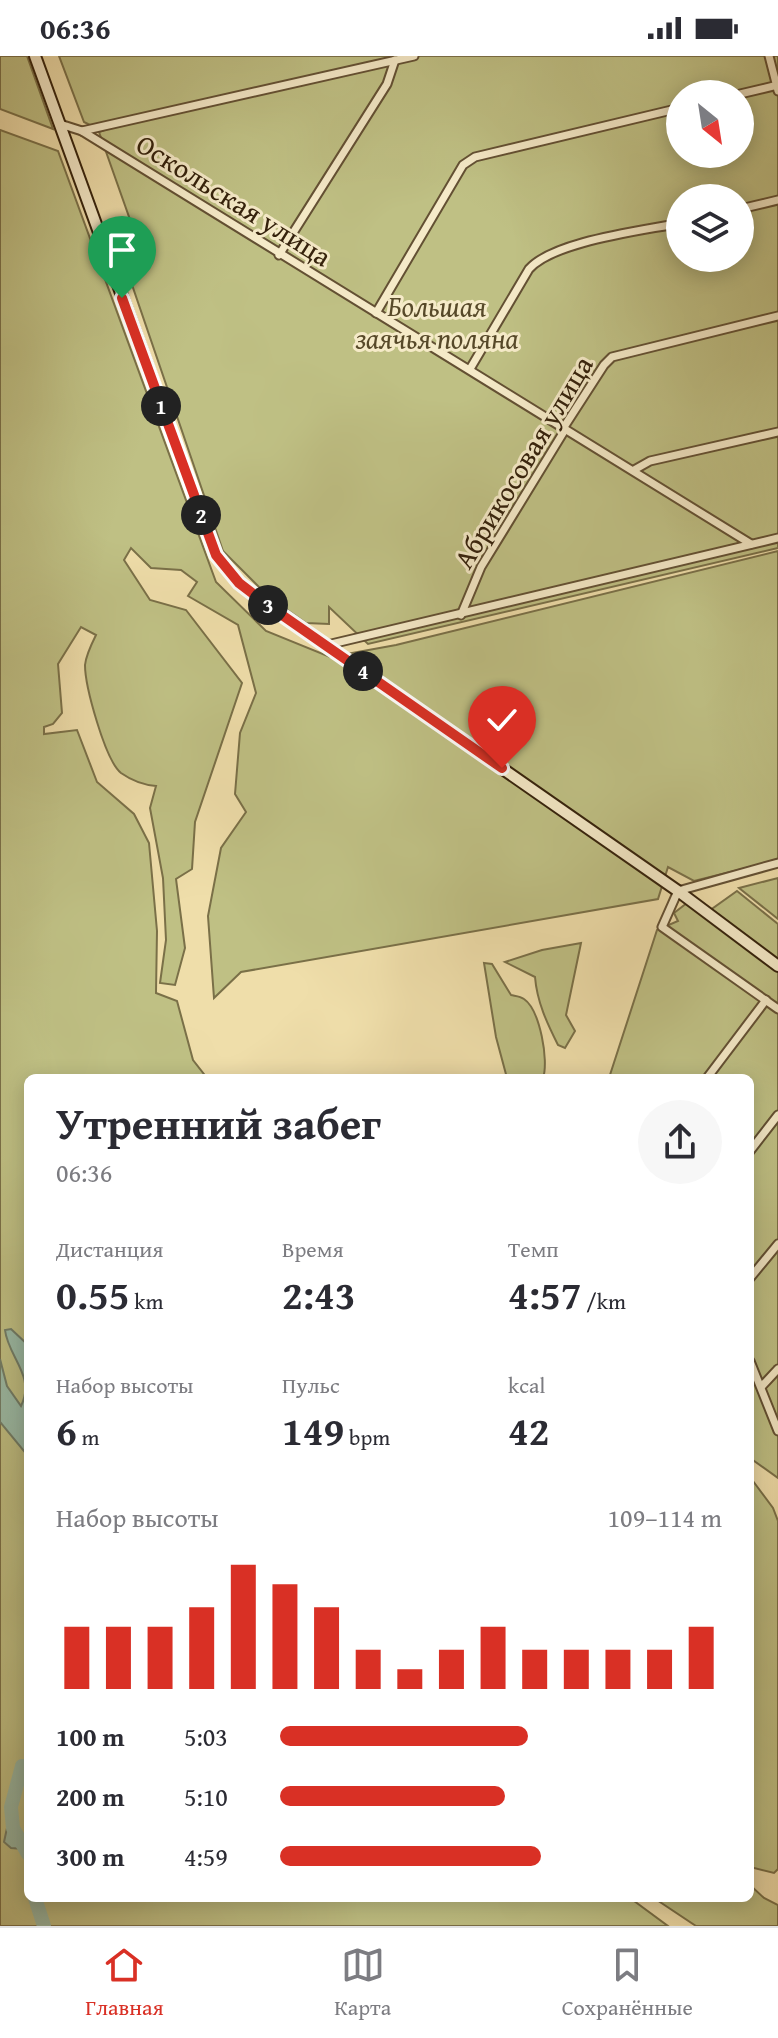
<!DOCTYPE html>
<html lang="ru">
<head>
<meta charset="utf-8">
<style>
  body { margin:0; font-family:"Gentium Book Plus",serif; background:#f7f7f7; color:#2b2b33; height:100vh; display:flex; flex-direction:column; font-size:30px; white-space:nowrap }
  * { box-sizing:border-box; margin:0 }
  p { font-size:26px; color:#7c7c81 }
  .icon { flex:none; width:44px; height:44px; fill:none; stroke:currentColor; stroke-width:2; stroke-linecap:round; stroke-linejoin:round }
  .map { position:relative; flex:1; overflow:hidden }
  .panel { position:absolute; left:24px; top:1018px; width:730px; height:828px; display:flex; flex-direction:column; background:#fff; border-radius:12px; box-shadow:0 4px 20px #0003 }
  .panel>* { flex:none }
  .needle { width:52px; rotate:150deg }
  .fabs { position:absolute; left:666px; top:24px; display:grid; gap:16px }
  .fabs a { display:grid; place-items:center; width:88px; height:88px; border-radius:50%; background:#fff; box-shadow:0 4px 20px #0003; font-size:40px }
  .pin { position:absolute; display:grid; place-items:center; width:68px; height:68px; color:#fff; margin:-82px -34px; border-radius:50% 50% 50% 0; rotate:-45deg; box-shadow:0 0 8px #0007 }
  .pin .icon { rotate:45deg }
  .km { position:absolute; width:40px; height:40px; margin:-20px; border-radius:50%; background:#222; color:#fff; font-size:22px; line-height:40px; text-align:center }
  .round { display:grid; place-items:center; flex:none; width:84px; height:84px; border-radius:42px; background:#f7f7f7 }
  .head { display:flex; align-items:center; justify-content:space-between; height:136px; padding:0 32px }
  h1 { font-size:44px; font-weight:800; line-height:60px }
  .metrics { display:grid; grid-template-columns:repeat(3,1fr); gap:12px; height:136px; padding:8px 32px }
  .metrics div { display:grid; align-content:center }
  .metrics b { font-size:40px; font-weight:800 }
  .metrics small { font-size:22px; font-weight:400 }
  .metrics p { font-size:22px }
  .chart { height:224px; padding:16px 32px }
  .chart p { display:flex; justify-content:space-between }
  .chart svg { width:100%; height:144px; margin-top:8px; stroke:#d93025; stroke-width:6 }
  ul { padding:0 32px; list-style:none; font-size:26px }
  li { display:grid; grid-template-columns:128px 96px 1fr; align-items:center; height:60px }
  li i { height:20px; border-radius:10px; background:#d93025 }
  .status { display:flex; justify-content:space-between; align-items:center; height:56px; padding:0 40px; background:#fff; direction:ltr }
  .status svg { height:22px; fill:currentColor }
  .menu { display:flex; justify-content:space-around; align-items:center; height:112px; border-top:2px solid #e1e1e2; background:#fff; font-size:22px; color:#7c7c81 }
  .menu a { display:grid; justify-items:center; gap:4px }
  .menu .active { color:#d93025 }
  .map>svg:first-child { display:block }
  .green { fill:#bfc084; stroke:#7a7048; stroke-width:2; fill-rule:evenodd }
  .water { fill:#9abca8; stroke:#717e69; stroke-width:2 }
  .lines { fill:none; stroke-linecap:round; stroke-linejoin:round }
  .river { stroke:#9abca8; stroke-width:14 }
  .street-casing { stroke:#635033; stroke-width:11 }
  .secondary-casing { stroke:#34210b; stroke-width:14 }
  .street { stroke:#f5eac8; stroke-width:7 }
  .secondary { stroke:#f5eac8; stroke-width:10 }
  .route-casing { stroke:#fff; stroke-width:16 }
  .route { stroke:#d93025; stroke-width:10 }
  .labels { text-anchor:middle; stroke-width:6; stroke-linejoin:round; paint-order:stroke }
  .street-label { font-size:28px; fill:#34210b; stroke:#f5eac8 }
  .park-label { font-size:28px; font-style:italic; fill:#574929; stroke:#f5eac8 }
</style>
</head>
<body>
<div class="status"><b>06:36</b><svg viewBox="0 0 49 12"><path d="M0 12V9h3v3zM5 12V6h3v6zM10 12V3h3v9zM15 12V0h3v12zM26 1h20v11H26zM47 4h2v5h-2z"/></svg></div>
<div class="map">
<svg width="778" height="1870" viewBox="0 0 778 1870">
  <rect width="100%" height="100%" fill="#efdeaa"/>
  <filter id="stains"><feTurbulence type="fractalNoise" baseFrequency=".0025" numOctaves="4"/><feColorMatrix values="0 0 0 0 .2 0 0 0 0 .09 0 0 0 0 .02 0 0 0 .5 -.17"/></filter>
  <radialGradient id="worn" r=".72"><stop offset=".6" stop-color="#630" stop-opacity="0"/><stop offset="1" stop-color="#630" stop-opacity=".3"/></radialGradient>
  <g class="green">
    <path d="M 0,0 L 27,0 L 53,73 L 0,53 Z"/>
    <path d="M 59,0 L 778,0 L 778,492 L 368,588 L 329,551 L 329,568 L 306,567 L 269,541 L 223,495 L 116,182 L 134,175 L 99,76 L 102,75 L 84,66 ZM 680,38 L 740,38 L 740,98 L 680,98 ZM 680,142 L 740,142 L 740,202 L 680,202 Z"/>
    <path d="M 0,74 L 58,95 L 216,526 L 266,575 L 330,601 L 396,589 L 778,495 L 778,804 L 694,825 L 668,811 L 658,843 L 241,916 L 214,942 L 208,860 L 221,792 L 246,756 L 235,738 L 240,677 L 256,637 L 238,569 L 188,540 L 197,526 L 181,514 L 151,512 L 131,492 L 124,504 L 150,544 L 186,554 L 242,627 L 195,766 L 192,813 L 176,823 L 185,892 L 175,929 L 160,927 L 166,884 L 163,822 L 150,752 L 156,730 C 144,729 131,724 121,717 C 105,704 85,630 85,609 C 86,599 91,589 96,579 L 81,571 L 58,608 L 62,657 L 53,668 L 44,671 L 44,678 L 77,674 L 97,726 L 134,758 L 149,787 L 157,875 L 156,937 L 177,945 L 193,1004 L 207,1022 L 28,1022 L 28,1842 L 630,1842 L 668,1870 L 0,1870 Z"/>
    <path d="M 778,822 L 778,863 L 739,832 Z"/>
    <path d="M 737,835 L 778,868 L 778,1422 L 750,1402 L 750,1022 L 609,1022 L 657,874 L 678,865 L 674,857 L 687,847 L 706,857 Z"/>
    <path d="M 581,887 L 566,959 L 575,975 L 565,992 L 558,989 C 547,967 537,946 535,921 L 505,906 L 542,894 Z"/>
    <path d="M 484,907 L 492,908 L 511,939 C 515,940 520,940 524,943 C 540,954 549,1005 543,1022 L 507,1022 L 496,981 Z"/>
    <path d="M 750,1421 L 773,1452 L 778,1465 L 778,1813 L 774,1817 L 750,1811 Z"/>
    <path d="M 750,1829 L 764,1842 L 778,1849 L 778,1870 L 696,1870 L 654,1842 L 750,1842 Z"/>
  </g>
  <g class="water">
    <path d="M 11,1273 L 28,1289 L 28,1400 L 0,1366 L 0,1303 L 7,1330 L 21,1350 C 36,1320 8,1301 5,1274 Z"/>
    <path d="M 25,1704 L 28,1705 C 28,1717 27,1728 15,1733 L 13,1728 L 19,1713 L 17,1708 Z"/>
    <path d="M 16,1768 L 28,1787 L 28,1807 L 23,1793 L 11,1792 L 4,1786 L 7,1772 Z"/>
  </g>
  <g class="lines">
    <g class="river">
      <path d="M 28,1711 L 22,1710 L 11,1751 L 13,1772 L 28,1798"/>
      <path d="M 35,1842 L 44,1870"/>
    </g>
    <defs>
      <g id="street">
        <path d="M 769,0 L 778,35"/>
        <path d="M 740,38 L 778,29"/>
        <path d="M 60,68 L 82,75 L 751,488"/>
        <path d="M 82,75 L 414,0"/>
        <path d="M 740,153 L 778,144"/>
        <path d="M 279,199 L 387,28 L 395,4"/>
        <path d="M 376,257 L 463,109 L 475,101 L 680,52"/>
        <path d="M 470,313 L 529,213 C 554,185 641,175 680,167"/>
        <path d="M 634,414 L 650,405 L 778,376"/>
        <path d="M 461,559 L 481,511 L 563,377 L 564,371 L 604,309 L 612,301 L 778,260"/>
        <path d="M 327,589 L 778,482"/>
        <path d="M 778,807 L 678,835 L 662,871 L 778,953"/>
        <path d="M 707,1022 L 766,944"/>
        <path d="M 750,1095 L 778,1059"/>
        <path d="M 750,1222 L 778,1188"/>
        <path d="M 750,1305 L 778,1375"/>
        <path d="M 762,1330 L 778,1313"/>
      </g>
      <path id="secondary" d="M 35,0 L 216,499 L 239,527 L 269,550 L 678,835 L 778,910"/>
    </defs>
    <use href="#street" class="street-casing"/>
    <use href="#secondary" class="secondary-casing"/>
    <use href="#street" class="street"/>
    <use href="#secondary" class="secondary"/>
  </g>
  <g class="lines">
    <defs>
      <path id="route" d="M 122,242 L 216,499 L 239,527 L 269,550 L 502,712"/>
    </defs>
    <use href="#route" class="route-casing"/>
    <use href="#route" class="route"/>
  </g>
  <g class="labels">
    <g class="street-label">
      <text transform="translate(234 144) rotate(32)" y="10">Оскольская улица</text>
      <text transform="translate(523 406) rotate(-59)" y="10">Абрикосовая улица</text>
    </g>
    <g class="park-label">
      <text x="437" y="260">Большая<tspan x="437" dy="32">заячья поляна</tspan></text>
    </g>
  </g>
  <rect width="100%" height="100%" filter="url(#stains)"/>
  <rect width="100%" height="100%" fill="url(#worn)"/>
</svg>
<div class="fabs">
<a><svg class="needle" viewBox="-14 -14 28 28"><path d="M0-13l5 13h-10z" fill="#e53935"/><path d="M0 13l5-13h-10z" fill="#7c7c81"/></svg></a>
<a><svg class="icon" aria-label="layers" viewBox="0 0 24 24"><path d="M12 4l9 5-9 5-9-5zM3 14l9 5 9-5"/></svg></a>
</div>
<div class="pin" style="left:122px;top:242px;background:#1e9e55"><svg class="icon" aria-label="arrive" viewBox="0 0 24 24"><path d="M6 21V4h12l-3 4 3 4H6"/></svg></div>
<div class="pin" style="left:502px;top:712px;background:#d93025"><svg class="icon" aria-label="check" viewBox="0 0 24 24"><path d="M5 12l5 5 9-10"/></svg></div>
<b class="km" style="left:161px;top:350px">1</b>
<b class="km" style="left:201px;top:459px">2</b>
<b class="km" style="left:268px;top:549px">3</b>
<b class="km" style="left:363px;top:615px">4</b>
<section class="panel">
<div class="head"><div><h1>Утренний забег</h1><p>06:36</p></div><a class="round"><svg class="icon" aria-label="share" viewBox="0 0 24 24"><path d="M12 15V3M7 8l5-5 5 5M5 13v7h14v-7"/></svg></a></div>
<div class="metrics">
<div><p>Дистанция</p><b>0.55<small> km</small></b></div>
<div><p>Время</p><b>2:43</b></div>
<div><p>Темп</p><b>4:57<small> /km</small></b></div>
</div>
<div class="metrics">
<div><p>Набор высоты</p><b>6<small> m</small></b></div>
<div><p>Пульс</p><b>149<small> bpm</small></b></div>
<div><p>kcal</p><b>42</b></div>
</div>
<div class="chart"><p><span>Набор высоты</span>109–114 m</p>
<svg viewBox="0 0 160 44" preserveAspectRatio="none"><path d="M5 44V25M15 44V25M25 44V25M35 44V19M45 44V6M55 44V12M65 44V19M75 44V32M85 44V38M95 44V32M105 44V25M115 44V32M125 44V32M135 44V32M145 44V32M155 44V25"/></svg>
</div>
<ul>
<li><b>100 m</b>5:03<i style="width:56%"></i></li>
<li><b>200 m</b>5:10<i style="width:51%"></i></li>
<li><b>300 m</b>4:59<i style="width:59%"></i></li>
</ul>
</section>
</div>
<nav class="menu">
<a class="active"><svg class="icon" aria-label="home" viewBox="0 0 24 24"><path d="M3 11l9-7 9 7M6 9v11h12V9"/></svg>Главная</a>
<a><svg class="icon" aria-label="map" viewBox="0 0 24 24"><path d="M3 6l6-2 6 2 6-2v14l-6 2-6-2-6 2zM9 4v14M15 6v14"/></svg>Карта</a>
<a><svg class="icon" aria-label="saved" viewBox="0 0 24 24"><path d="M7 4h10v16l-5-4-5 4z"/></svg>Сохранённые</a>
</nav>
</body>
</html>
